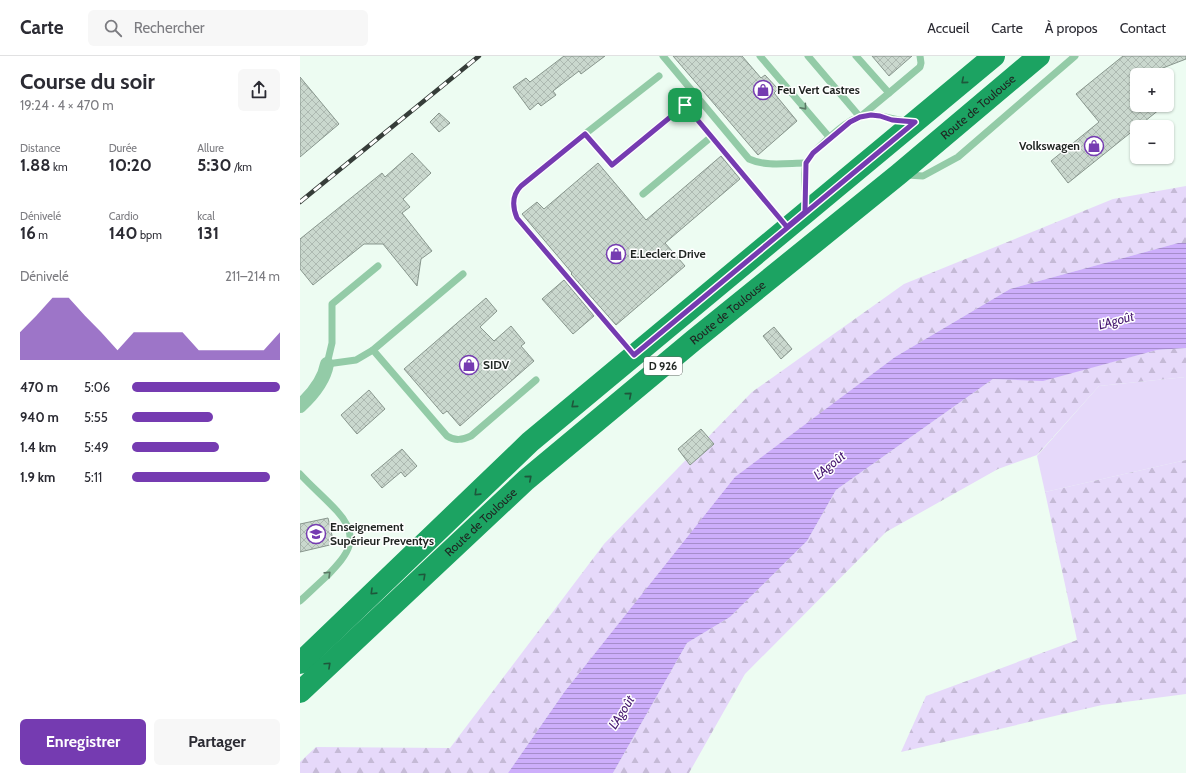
<!DOCTYPE html>
<html lang="fr">
<head>
<meta charset="utf-8">
<style>
  body { margin:0; font-family:Cabin,sans-serif; background:#f7f7f7; color:#2b2b33; height:100vh; display:flex; flex-direction:column; font-size:15px; white-space:nowrap }
  * { box-sizing:border-box; margin:0 }
  p { font-size:13px; color:#7c7c81 }
  .icon { flex:none; width:22px; height:22px; fill:none; stroke:currentColor; stroke-width:2; stroke-linecap:round; stroke-linejoin:round }
  .map { position:relative; flex:1; overflow:hidden }
  .panel { display:flex; flex-direction:column; background:#fff; width:300px }
  .panel>* { flex:none }
  .tools { position:absolute; left:830px; top:12px; display:grid; gap:8px }
  .tools a { display:grid; place-items:center; width:44px; height:44px; border-radius:6px; background:#fff; box-shadow:0 1px 3px #0004; font-size:20px }
  .pin { position:absolute; display:grid; place-items:center; width:34px; height:34px; color:#fff; margin:-17px; border-radius:8px; box-shadow:0 2px 6px #0006 }
  .round { display:grid; place-items:center; flex:none; width:42px; height:42px; border-radius:6px; background:#f7f7f7 }
  .summary { display:flex; align-items:center; justify-content:space-between; height:68px; padding:0 20px }
  h1 { font-size:22px; font-weight:700; line-height:30px }
  .metrics { display:grid; grid-template-columns:repeat(3,1fr); gap:6px; height:68px; padding:4px 20px }
  .metrics div { display:grid; align-content:center }
  .metrics b { font-size:17px; font-weight:700 }
  .metrics small { font-size:11px; font-weight:400 }
  .metrics p { font-size:11px }
  .chart { height:112px; padding:8px 20px }
  .chart p { display:flex; justify-content:space-between }
  .chart svg { width:100%; height:72px; margin-top:4px; fill:#753bb1; opacity:.7 }
  .action { display:flex; gap:8px; margin-top:auto; padding:8px 20px }
  .action a { flex:1; height:46px; border-radius:6px; background:#753bb1; color:#fff; font-size:16px; font-weight:700; line-height:46px; text-align:center }
  .action a+a { background:#f7f7f7; color:#2b2b33 }
  ul { padding:0 20px; list-style:none; font-size:13px }
  li { display:grid; grid-template-columns:64px 48px 1fr; align-items:center; height:30px }
  li i { height:10px; border-radius:5px; background:#753bb1 }
  header { display:flex; align-items:center; gap:24px; box-sizing:border-box; height:56px; padding:0 20px; background:#fff; border-bottom:1px solid #e1e1e2 }
  header strong { font-size:19px }
  nav { display:flex; gap:22px; margin-inline-start:auto; font-size:14px }
  .search { width:280px; height:36px; background:#f7f7f7; display:flex; align-items:center; gap:10px; box-sizing:border-box; padding:0 14px; border-radius:6px; color:#7c7c81; font-size:15px }
  main { display:flex; flex:1; min-height:0 }
  .map>svg:first-child { display:block }
  .grass { fill:#e6d9fa }
  .forest { fill:url(#forest-firs) }
  .water { fill:url(#water-rules) }
  .building { fill:url(#building-cross-hatch); stroke:#88968d }
  .lines { fill:none; stroke-linecap:round; stroke-linejoin:round }
  .service { stroke:#93cba7; stroke-width:7 }
  .minor { stroke:#93cba7; stroke-width:14 }
  .primary { stroke:#1ca362; stroke-width:22 }
  .rail-casing { stroke:#363d39; stroke-width:4.5 }
  .rail { stroke:#fff; stroke-width:3; stroke-dasharray:9; stroke-linecap:butt }
  .oneway { stroke:#1e573b }
  .oneway2 { stroke:#597864 }
  .route-casing { stroke:#fff; stroke-width:8 }
  .route { stroke:#753bb1; stroke-width:5 }
  .labels { text-anchor:middle; stroke-width:3; stroke-linejoin:round; paint-order:stroke }
  .shield { fill:#fff; stroke:#626664; stroke-width:1 }
  .shield-label { font-size:11px; font-weight:bold; fill:#1f2421 }
  .poi-label { font-size:12px; font-weight:bold; fill:#1f2421; stroke:#fff; text-anchor:start }
  .street-label { font-size:12px; fill:#1f2421; stroke:#fff }
  .water-label { font-size:13px; font-style:italic; fill:#461870; stroke:#fff }
</style>
</head>
<body>
<header>
<strong>Carte</strong>
<div class="search"><svg class="icon" aria-label="search" viewBox="0 0 24 24"><circle cx="10" cy="10" r="6"/><path d="M15 15l6 6"/></svg>Rechercher</div>
<nav><a>Accueil</a><a>Carte</a><a>À propos</a><a>Contact</a></nav>
</header>
<main>
<section class="panel">
<div class="summary"><div><h1>Course du soir</h1><p>19:24 · 4 × 470 m</p></div><a class="round"><svg class="icon" aria-label="share" viewBox="0 0 24 24"><path d="M12 15V3M7 8l5-5 5 5M5 13v7h14v-7"/></svg></a></div>
<div class="metrics">
<div><p>Distance</p><b>1.88<small> km</small></b></div>
<div><p>Durée</p><b>10:20</b></div>
<div><p>Allure</p><b>5:30<small> /km</small></b></div>
</div>
<div class="metrics">
<div><p>Dénivelé</p><b>16<small> m</small></b></div>
<div><p>Cardio</p><b>140<small> bpm</small></b></div>
<div><p>kcal</p><b>131</b></div>
</div>
<div class="chart"><p><span>Dénivelé</span>211–214 m</p>
<svg viewBox="0 0 160 44" preserveAspectRatio="none"><path d="M0 44V27L10 17L20 6L30 6L40 17L50 27L60 38L70 27L80 27L90 27L100 27L110 38L120 38L130 38L140 38L150 38L160 27V44z"/></svg>
</div>
<ul>
<li><b>470 m</b>5:06<i style="width:100%"></i></li>
<li><b>940 m</b>5:55<i style="width:55%"></i></li>
<li><b>1.4 km</b>5:49<i style="width:59%"></i></li>
<li><b>1.9 km</b>5:11<i style="width:93%"></i></li>
</ul>
<div class="action"><a>Enregistrer</a><a>Partager</a></div>
</section>
<div class="map">
<svg width="886" height="717" viewBox="0 0 886 717">
  <defs>
    <pattern id="forest-firs" width="22" height="20" patternUnits="userSpaceOnUse"><rect width="22" height="20" fill="#e6d9fa"/><path d="M5 1l3.5 6h-7zM16 11l3.5 6h-7z" fill="#c5bad6"/></pattern>
    <pattern id="water-rules" width="6" height="5" patternUnits="userSpaceOnUse"><rect width="6" height="5" fill="#cdaefb"/><path d="M0 2.5h6" fill="none" stroke="#a68dcb"/></pattern>
    <pattern id="building-cross-hatch" width="8" height="8" patternUnits="userSpaceOnUse"><rect width="8" height="8" fill="#cad8ce"/><path d="M0 0l8 8M0 8l8-8" fill="none" stroke="#adb9b1"/></pattern>
  </defs>
  <rect width="100%" height="100%" fill="#edfcf2"/>
  <path class="grass" d="M 886,321 L 886,404 L 745,436 L 737,400 L 799,330 Z"/>
  <g class="forest">
    <path d="M 886,130 L 886,187 L 878,187 L 710,233 L 595,301 L 436,421 L 265,635 L 208,717 L 0,717 L 0,706 L 16,691 L 150,692 L 304,488 L 452,336 L 604,228 L 813,143 Z"/>
    <path d="M 886,292 L 886,321 L 799,330 L 737,399 L 698,413 L 586,476 L 445,618 L 389,717 L 313,717 L 387,587 L 430,561 L 507,485 L 536,434 L 693,323 L 743,324 L 857,294 Z"/>
    <path d="M 886,404 L 886,638 L 802,649 L 601,696 L 626,640 L 777,584 L 745,436 Z"/>
  </g>
  <path class="water" d="M 878,187 L 886,187 L 886,292 L 857,294 L 743,325 L 693,323 L 536,434 L 507,485 L 430,561 L 387,587 L 313,717 L 208,717 L 265,635 L 435,421 L 595,301 L 710,233 Z"/>
  <g class="building">
    <path d="M 264,0 L 305,0 L 281,18 L 279,15 L 253,35 L 256,39 L 241,50 L 238,47 L 230,54 L 213,31 L 226,22 L 230,26 Z"/>
    <path d="M 373,0 L 442,0 L 461,22 L 465,19 L 478,33 L 474,37 L 497,65 L 458,99 Z"/>
    <path d="M 572,0 L 612,0 L 589,20 Z"/>
    <path d="M 823,0 L 886,0 L 886,3 L 855,15 L 858,19 L 837,19 L 837,49 L 865,49 L 768,127 L 751,105 L 799,66 L 776,38 Z"/>
    <path d="M 0,21 L 39,68 L 0,101 Z"/>
    <path d="M 139,57 L 150,67 L 139,76 L 130,66 Z"/>
    <path d="M 112,97 L 131,117 L 103,143 L 110,151 L 102,157 L 132,195 L 121,203 L 117,230 L 83,188 L 64,188 L 13,229 L 0,213 L 0,183 L 82,117 L 85,121 Z"/>
    <path d="M 421,100 L 440,123 L 365,187 L 385,210 L 316,269 L 271,218 L 272,217 L 222,158 L 237,146 L 244,153 L 298,107 L 346,164 Z"/>
    <path d="M 264,224 L 294,260 L 273,278 L 242,243 Z"/>
    <path d="M 186,242 L 197,255 L 180,271 L 194,285 L 211,270 L 225,287 L 221,290 L 234,305 L 160,370 L 147,355 L 143,358 L 104,313 Z"/>
    <path d="M 474,271 L 492,293 L 481,303 L 463,280 Z"/>
    <path d="M 69,334 L 85,353 L 57,378 L 41,359 Z"/>
    <path d="M 401,373 L 414,388 L 390,409 L 378,393 Z"/>
    <path d="M 102,393 L 117,410 L 105,421 L 101,416 L 82,432 L 71,419 Z"/>
    <path d="M 28,462 L 34,488 L 0,496 L 0,468 Z"/>
  </g>
  <g class="lines">
    <g class="service">
      <path d="M 363,0 L 449,103 C 466,111 488,107 506,107"/>
      <path d="M 460,0 L 530,82"/>
      <path d="M 508,0 L 560,61 L 589,37 L 556,0"/>
      <path d="M 359,20 L 285,78 L 312,109 L 385,49 L 486,170"/>
      <path d="M 589,37 L 620,11 L 621,7 L 620,0"/>
      <path d="M 285,78 L 221,130 C 212,140 212,150 217,162 L 333,298"/>
      <path d="M 607,119 L 623,120 L 658,101 L 775,0"/>
      <path d="M 343,138 L 411,81"/>
      <path d="M 506,151 C 507,137 502,122 506,108 C 508,99 540,71 549,66 C 555,62 563,60 570,59 C 582,58 595,65 609,65"/>
      <path d="M 78,210 L 32,248 L 32,287 L 27,308 L 56,304 L 73,294 L 147,380 C 155,385 162,384 171,380 L 236,324"/>
      <path d="M 73,294 L 163,218"/>
      <path d="M 0,418 C 12,431 25,442 37,455 C 62,482 48,498 27,520 C 18,528 9,537 0,545"/>
    </g>
    <path class="minor" d="M 0,350 C 12,339 24,325 27,308"/>
    <g class="primary">
      <path d="M 0,607 L 230,386 L 694,0"/>
      <path id="s1" d="M 0,636 L 226,424 L 394,284 L 599,118 L 739,0"/>
    </g>
    <defs>
      <path id="rail" d="M 0,146 L 179,0"/>
    </defs>
    <use href="#rail" class="rail-casing"/>
    <use href="#rail" class="rail"/>
  </g>
  <defs><path id="oneway-chevron" d="M-2-3.5L2.5 0L-2 3.5" fill="none" stroke-width="1.6" stroke-linecap="round" stroke-linejoin="round"/></defs>
  <g class="oneway">
    <use href="#oneway-chevron" transform="translate(664 25) rotate(140)"/>
    <use href="#oneway-chevron" transform="translate(329 339) rotate(-40)"/>
    <use href="#oneway-chevron" transform="translate(274 349) rotate(140)"/>
    <use href="#oneway-chevron" transform="translate(229 422) rotate(-41)"/>
    <use href="#oneway-chevron" transform="translate(177 437) rotate(136)"/>
    <use href="#oneway-chevron" transform="translate(123 520) rotate(-43)"/>
    <use href="#oneway-chevron" transform="translate(73 536) rotate(136)"/>
    <use href="#oneway-chevron" transform="translate(28 609) rotate(-43)"/>
  </g>
  <g class="oneway2">
    <use href="#oneway-chevron" transform="translate(504 51) rotate(49)"/>
    <use href="#oneway-chevron" transform="translate(28 518) rotate(-44)"/>
  </g>
  <g class="lines">
    <defs>
      <path id="route" d="M 385,49 L 312,109 L 285,78 L 221,130 C 212,139 212,150 217,162 L 334,299 L 615,66 L 592,64 L 580,60 L 571,59 L 560,61 L 550,66 L 513,97 L 506,107 L 505,156 L 487,171 L 385,49"/>
    </defs>
    <use href="#route" class="route-casing"/>
    <use href="#route" class="route"/>
  </g>
  <defs>
    <symbol id="shop-ring" viewBox="-11 -11 22 22"><circle r="9.5" fill="#fff" stroke="#753bb1" stroke-width="1.5"/><path d="M-5-2.5h2.3a2.7 3.5 0 0 1 5.4 0H5L5.5 6h-11ZM-1.5-2.5h3a1.5 2.3 0 0 0-3 0Z" fill="#753bb1"/></symbol>
    <symbol id="school-ring" viewBox="-11 -11 22 22"><circle r="9.5" fill="#fff" stroke="#753bb1" stroke-width="1.5"/><path d="M0-5L7-2L0 1L-7-2ZM-4 1L0 2.5L4 1V4Q0 6-4 4Z" fill="#753bb1"/></symbol>
  </defs>
  <g fill-rule="evenodd">
    <use href="#shop-ring" x="452" y="23" width="22" height="22"/>
    <use href="#shop-ring" x="783" y="79" width="22" height="22"/>
    <use href="#shop-ring" x="305" y="187" width="22" height="22"/>
    <use href="#shop-ring" x="158" y="298" width="22" height="22"/>
    <use href="#school-ring" x="5" y="467" width="22" height="22"/>
  </g>
  <g class="labels">
    <rect class="shield" x="344" y="301" width="38" height="18" rx="3"/>
    <g class="shield-label">
      <text x="363" y="314">D 926</text>
    </g>
    <g class="poi-label">
      <text x="477" y="38">Feu Vert Castres</text>
      <text x="780" y="94" text-anchor="end">Volkswagen</text>
      <text x="330" y="202">E.Leclerc Drive</text>
      <text x="183" y="313">SIDV</text>
      <text x="30" y="475">Enseignement<tspan x="30" dy="14">Supérieur Preventys</tspan></text>
    </g>
    <g class="street-label">
      <text dy="4" stroke="none"><textPath href="#s1" startOffset="896">Route de Toulouse</textPath></text>
      <text dy="4" stroke="none"><textPath href="#s1" startOffset="572">Route de Toulouse</textPath></text>
      <text dy="4" stroke="none"><textPath href="#s1" startOffset="248">Route de Toulouse</textPath></text>
    </g>
    <g class="water-label">
      <text transform="translate(816 264) rotate(-15)" y="5">L'Agoût</text>
      <text transform="translate(529 409) rotate(-39)" y="5">L'Agoût</text>
      <text transform="translate(321 656) rotate(-58)" y="5">L'Agoût</text>
    </g>
  </g>
</svg>
<div class="tools">
<a>+</a>
<a>−</a>
</div>
<div class="pin" style="left:385px;top:49px;background:#1e9e55"><svg class="icon" aria-label="arrive" viewBox="0 0 24 24"><path d="M6 21V4h12l-3 4 3 4H6"/></svg></div>
</div>
</main>
</body>
</html>
